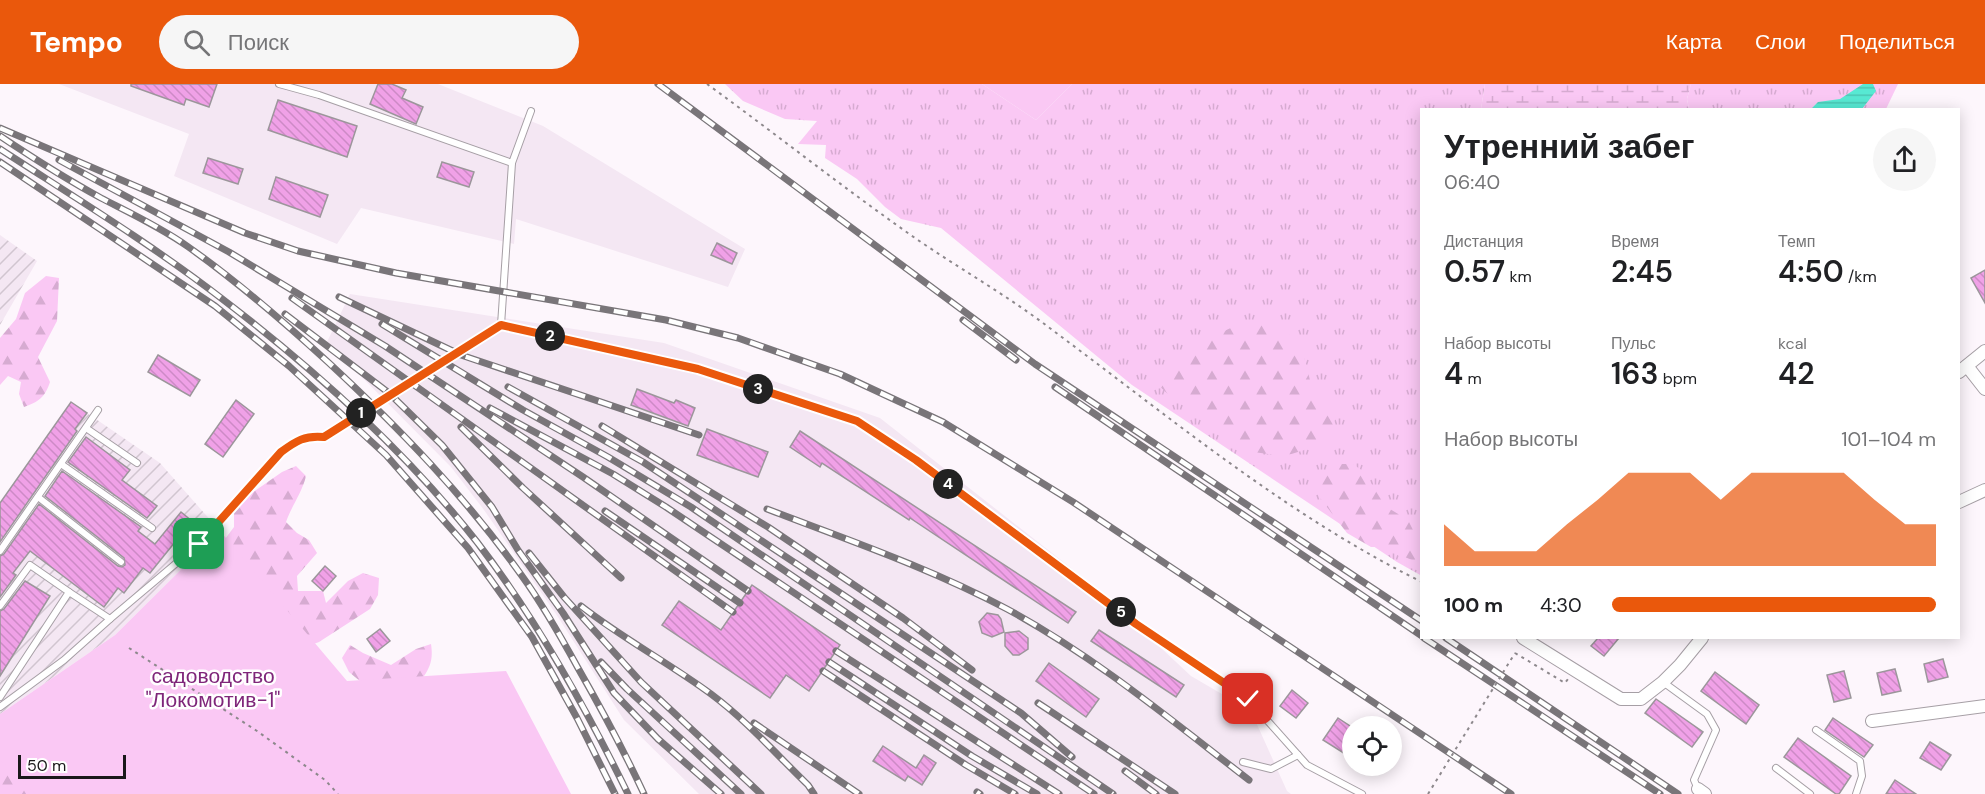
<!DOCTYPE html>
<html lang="ru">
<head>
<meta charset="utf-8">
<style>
  body { margin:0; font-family:"DM Sans",sans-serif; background:#f6f6f6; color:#202124; height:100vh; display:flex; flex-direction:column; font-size:22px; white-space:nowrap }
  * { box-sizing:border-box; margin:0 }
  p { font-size:20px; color:#757577 }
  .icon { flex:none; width:33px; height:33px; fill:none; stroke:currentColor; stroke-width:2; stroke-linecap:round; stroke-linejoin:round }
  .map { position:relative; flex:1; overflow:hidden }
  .drawer { position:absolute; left:1420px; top:24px; width:540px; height:531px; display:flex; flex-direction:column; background:#fff; border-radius:0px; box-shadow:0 3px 15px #0003 }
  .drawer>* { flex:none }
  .buttons { position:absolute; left:1342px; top:632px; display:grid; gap:12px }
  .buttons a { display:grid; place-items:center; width:60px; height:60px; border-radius:50%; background:#fff; box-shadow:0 3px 15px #0003; font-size:30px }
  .scale { position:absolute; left:18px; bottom:15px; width:108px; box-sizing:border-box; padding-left:6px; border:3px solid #1a181a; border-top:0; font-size:16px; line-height:21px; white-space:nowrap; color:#1a181a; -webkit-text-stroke:4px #fff; paint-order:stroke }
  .pin { position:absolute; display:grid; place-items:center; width:51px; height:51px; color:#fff; margin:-26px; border-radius:12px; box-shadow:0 3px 9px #0006 }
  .km { position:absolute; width:30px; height:30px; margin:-15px; border-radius:50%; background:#222; color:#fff; font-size:16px; line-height:30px; text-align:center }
  .round { display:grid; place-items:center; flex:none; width:63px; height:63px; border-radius:32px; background:#f6f6f6 }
  .summary { display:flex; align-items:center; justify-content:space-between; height:102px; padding:0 24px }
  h1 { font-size:33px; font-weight:600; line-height:45px }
  .figures { display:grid; grid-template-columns:repeat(3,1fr); gap:9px; height:102px; padding:6px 24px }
  .figures div { display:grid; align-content:center }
  .figures b { font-size:30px; font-weight:600 }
  .figures small { font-size:16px; font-weight:400 }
  .figures p { font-size:16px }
  .chart { height:168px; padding:12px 24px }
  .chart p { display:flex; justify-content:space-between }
  .chart svg { width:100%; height:108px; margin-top:6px; fill:#ea580c; opacity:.7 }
  ul { padding:0 24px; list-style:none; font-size:20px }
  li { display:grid; grid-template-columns:96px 72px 1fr; align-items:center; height:45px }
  li i { height:15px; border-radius:8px; background:#ea580c }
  header { display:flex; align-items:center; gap:36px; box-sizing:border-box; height:84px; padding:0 30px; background:#ea580c; color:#fff }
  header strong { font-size:28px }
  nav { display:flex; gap:33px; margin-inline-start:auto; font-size:21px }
  .search { width:420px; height:54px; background:#f6f6f6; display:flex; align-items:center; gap:15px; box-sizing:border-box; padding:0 21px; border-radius:33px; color:#757577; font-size:22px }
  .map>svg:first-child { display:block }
  .built { fill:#f4e7f3 }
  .industrial { fill:url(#industrial-furrows) }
  .grass { fill:url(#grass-tufts) }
  .forest { fill:url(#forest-firs) }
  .wetland { fill:url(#wetland-marsh) }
  .garden { fill:#fac8f4 }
  .water { fill:url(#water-rules) }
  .building { fill:url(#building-back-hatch); stroke:#9c969b; stroke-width:1.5 }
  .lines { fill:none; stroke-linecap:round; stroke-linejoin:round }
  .lane-casing { stroke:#a69fa5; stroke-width:8 }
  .street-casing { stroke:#a69fa5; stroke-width:14 }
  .path { stroke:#8d888c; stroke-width:2; stroke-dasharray:3 4.5; stroke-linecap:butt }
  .lane { stroke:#fff; stroke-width:6 }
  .street { stroke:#fff; stroke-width:12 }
  .rail-casing { stroke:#797579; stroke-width:7 }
  .rail { stroke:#fff; stroke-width:4.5; stroke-dasharray:14; stroke-linecap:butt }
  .path-bridge { stroke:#8d888c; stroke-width:2; stroke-dasharray:3 4.5; stroke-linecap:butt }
  .route-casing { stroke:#fff; stroke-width:12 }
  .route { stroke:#ea580c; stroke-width:8 }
  .labels { text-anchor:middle; stroke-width:5; stroke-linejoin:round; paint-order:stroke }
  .park-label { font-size:21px; fill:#7f267a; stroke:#fff }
</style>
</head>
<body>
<header>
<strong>Tempo</strong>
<div class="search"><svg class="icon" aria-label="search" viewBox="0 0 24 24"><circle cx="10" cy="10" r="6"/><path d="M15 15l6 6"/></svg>Поиск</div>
<nav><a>Карта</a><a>Слои</a><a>Поделиться</a></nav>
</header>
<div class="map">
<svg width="1985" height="710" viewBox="0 0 1985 710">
  <defs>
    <pattern id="industrial-furrows" width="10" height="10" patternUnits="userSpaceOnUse" patternTransform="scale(1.5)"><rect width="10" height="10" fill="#f4e7f3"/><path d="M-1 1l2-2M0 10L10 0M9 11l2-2" fill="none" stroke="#d1c5d0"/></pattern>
    <pattern id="grass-tufts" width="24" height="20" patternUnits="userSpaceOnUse" patternTransform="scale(1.5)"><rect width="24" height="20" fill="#fac8f4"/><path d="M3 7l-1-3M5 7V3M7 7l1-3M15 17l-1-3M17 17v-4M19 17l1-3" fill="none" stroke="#d6abd1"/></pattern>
    <pattern id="forest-firs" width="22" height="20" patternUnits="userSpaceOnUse" patternTransform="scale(1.5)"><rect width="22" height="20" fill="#fac8f4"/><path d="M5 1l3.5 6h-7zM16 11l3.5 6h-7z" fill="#d6abd1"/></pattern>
    <pattern id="wetland-marsh" width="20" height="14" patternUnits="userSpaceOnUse" patternTransform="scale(1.5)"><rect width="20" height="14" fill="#fac8f4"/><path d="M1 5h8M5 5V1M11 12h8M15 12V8" fill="none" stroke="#d6abd1"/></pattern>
    <pattern id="water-rules" width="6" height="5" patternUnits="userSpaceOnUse" patternTransform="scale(1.5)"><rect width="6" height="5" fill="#57e9d3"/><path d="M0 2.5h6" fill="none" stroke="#4bc7b5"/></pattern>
    <pattern id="building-back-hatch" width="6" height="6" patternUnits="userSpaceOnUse" patternTransform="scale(1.5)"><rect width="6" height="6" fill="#f0a1e7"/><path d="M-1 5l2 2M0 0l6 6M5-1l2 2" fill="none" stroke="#cd8ac6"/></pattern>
  </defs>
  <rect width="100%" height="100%" fill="#fdf6fc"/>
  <g class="built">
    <path d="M 59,0 L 438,0 L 543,42 L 745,165 L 728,203 L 516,135 L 514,160 L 361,124 L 337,160 L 174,92 L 189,50 Z"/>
    <path d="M 350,210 L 664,259 L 880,334 L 1099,506 L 1191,592 L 1251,627 L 1287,707 L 1291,710 L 699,710 L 624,636 L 556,530 L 484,426 L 451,383 L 327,258 Z"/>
  </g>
  <g class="industrial">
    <path d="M 0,151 L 37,177 L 0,241 Z"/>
    <path d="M 71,318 L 160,379 L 220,447 L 115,551 L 0,630 L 0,419 Z"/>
  </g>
  <g class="grass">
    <path d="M 725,0 L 982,0 L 1036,36 L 1072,0 L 1485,0 L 1481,25 L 1422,26 L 1422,492 L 1397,478 L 1132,301 L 941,144 L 901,135 L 885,123 L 857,95 L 825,74 L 826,61 L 798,60 L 817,37 L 785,35 L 743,17 Z"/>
    <path d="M 1691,0 L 1898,0 L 1886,25 L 1689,25 L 1687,15 Z"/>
  </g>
  <g class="forest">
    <path d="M 46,192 L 59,194 L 57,237 L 38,273 L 50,298 C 45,313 39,318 24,323 L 19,310 L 21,298 L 8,292 L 0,301 L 0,254 L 16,235 L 25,209 Z"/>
    <path d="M 1278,236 L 1303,269 L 1312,304 L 1336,330 L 1330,358 L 1285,372 L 1253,368 L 1226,358 L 1204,338 L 1197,316 L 1172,314 L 1152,295 L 1212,253 L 1243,238 Z"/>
    <path d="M 1338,380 L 1353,380 L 1364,388 L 1385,422 L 1408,436 L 1414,448 L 1422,450 L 1422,476 L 1412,476 L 1400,471 L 1402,474 L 1385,463 L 1371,463 L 1347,449 L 1320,414 L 1319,400 L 1328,387 Z"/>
    <path d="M 296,382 L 306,392 C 302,409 292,421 286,438 L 297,449 L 309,456 L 317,469 L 297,492 L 298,507 L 323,507 L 326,519 L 348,497 L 363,489 L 379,494 L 378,511 L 370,525 L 319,558 L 303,564 L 225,455 L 234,443 L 234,427 L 243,415 L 282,388 Z"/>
    <path d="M 431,560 C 434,579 428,587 417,602 L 361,598 L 349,588 L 342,574 L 350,561 L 363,569 L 391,581 L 416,565 Z"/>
    <path d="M 0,653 L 51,710 L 0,710 Z"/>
  </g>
  <path class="wetland" d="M 1485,0 L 1691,0 L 1687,15 L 1689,25 L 1481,25 Z"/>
  <g class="garden">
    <path d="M 982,0 L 1072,0 L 1036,36 Z"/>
    <path d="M 220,447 L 347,597 L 506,587 L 571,710 L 36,710 L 0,676 L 0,630 L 115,551 Z"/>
  </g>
  <path class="water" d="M 1863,0 L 1873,0 L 1876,7 L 1862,25 L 1811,25 L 1818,18 L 1840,15 Z"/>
  <g class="building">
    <path d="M 131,0 L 217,0 L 209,23 L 186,15 L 184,21 L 131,2 Z"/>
    <path d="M 378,0 L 392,0 L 406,6 L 402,14 L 423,23 L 416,40 L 370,20 Z"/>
    <path d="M 278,16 L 357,42 L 347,73 L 268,46 Z"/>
    <path d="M 208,74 L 243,85 L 238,100 L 203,89 Z"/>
    <path d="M 442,78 L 474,88 L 469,103 L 437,93 Z"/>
    <path d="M 276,93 L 328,111 L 320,133 L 269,115 Z"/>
    <path d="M 717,159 L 737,169 L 732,180 L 711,171 Z"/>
    <path d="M 1985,186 L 1985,219 L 1971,194 Z"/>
    <path d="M 158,271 L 200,296 L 190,312 L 148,288 Z"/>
    <path d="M 637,305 L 674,319 L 676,316 L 695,324 L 688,342 L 631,321 Z"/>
    <path d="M 236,316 L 254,330 L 223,373 L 205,360 Z"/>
    <path d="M 71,318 L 87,329 L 75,345 L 77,347 L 0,458 L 0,419 Z"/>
    <path d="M 707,345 L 768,368 L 758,393 L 697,371 Z"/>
    <path d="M 800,347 L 1076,528 L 1072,533 L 1068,539 L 910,434 L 909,436 L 822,379 L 820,383 L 790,363 Z"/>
    <path d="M 86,353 L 130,386 L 122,396 L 157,422 L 147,434 L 68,378 Z"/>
    <path d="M 62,387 L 141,443 L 138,447 L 155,460 L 181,428 L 192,437 L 150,489 L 143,484 L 124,509 L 118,504 L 104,523 L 30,467 L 13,489 L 16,491 L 0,513 L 0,472 L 4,470 L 39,420 L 118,482 L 122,483 L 125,481 L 124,474 L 45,412 Z"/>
    <path d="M 325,482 L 336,492 L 323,507 L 312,497 Z"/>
    <path d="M 25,497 L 50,512 L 0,592 L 0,527 L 4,525 Z"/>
    <path d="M 752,501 L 840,561 L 809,607 L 786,591 L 770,614 L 662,541 L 679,517 L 721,546 Z"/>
    <path d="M 987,529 L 998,531 L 1001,535 L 1004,548 L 992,553 L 982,549 L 979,538 Z"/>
    <path d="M 380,545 L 390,557 L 376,568 L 367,555 Z"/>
    <path d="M 1099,546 L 1184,601 L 1176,613 L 1091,557 Z"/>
    <path d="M 1019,547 L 1028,554 L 1028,565 L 1019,571 L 1013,571 L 1005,562 L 1005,549 Z"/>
    <path d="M 1598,554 L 1619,554 L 1604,572 L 1591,562 Z"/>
    <path d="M 1943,575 L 1948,593 L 1928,598 L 1924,580 Z"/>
    <path d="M 1049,579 L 1099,615 L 1086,633 L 1036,597 Z"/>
    <path d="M 1895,585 L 1901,607 L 1882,611 L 1877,589 Z"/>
    <path d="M 1844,587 L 1851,614 L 1834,618 L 1827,591 Z"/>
    <path d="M 1715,588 L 1759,621 L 1746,640 L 1701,607 Z"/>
    <path d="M 1292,606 L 1308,619 L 1296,634 L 1280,622 Z"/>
    <path d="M 1656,615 L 1703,648 L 1692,663 L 1645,629 Z"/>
    <path d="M 1338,634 L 1353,644 L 1353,675 L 1323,656 Z"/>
    <path d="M 1833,634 L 1873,661 L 1864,673 L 1825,646 Z"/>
    <path d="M 1798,654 L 1851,692 L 1839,710 L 1836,710 L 1784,673 Z"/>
    <path d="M 1930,658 L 1951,671 L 1941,686 L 1920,674 Z"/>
    <path d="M 883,662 L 916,684 L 924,671 L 936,679 L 922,701 L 908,692 L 905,697 L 873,677 Z"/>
    <path d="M 1895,696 L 1916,710 L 1886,710 Z"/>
  </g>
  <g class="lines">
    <defs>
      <g id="lane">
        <path d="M 279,0 L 319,11 L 512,79 L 531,27"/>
        <path d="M 512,79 L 501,241 L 698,285 L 857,337 L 916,376 L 1136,540 L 1248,615 L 1307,681 L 1362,710"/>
        <path d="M 86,344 L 137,379"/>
        <path d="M 61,380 L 152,444"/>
        <path d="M 38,413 L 121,478"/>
        <path d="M 0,467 L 98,326"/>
        <path d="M 69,508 L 110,535 L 199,460 L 281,368 C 296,357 305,351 324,353"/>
        <path d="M 0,522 L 30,481 L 69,508 L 0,613"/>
        <path d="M 1663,598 L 1707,630 L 1716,646 L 1694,696 L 1698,705"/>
        <path d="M 0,623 L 64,576 L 110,535"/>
        <path d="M 1816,646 L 1860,677 L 1862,692 L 1856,710"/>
        <path d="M 1243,678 L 1271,685 L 1298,671"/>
        <path d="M 1776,684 L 1810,710"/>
      </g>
      <g id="street">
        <path d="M 1967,282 L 1985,305"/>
        <path d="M 1959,288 L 1985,267"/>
        <path d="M 1959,418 L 1985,406"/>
        <path d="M 1523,554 L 1621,615 L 1641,615 L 1663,598 L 1680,581 L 1702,554"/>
        <path d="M 1872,637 L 1985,622"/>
        <path d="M 1698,705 L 1705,710"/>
      </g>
    </defs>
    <use href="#lane" class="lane-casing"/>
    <use href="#street" class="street-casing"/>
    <g class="path">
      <path d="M 707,0 C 777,51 845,105 915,154 C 960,185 1008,212 1051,245 C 1171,334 1288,432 1422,498"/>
      <path d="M 333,347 L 493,246"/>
      <path d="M 129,564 L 257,647 L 325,696 L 338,710"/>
      <path d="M 1515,569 L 1565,599 L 1568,595"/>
    </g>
    <use href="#lane" class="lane"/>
    <use href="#street" class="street"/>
    <defs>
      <g id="rail">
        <path d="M 658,0 L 1035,280 L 1422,537"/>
        <path d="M 0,44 L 245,149 L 298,167 L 396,189 L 666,236 L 738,254 L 840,290 L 943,338 L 1073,418 L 1511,710"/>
        <path d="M 0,52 C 33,74 66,95 101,114 C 130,129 160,143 187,162 C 237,197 284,238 329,279 C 399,344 466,413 522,492 C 543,521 561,553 578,584 C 602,626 624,667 644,710"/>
        <path d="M 0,65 C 74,113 151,160 221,214 C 314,285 405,366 477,458 C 537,536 585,622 628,710"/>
        <path d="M 59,76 L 229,168 L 385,262 L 583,393 L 748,507"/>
        <path d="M 0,78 L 215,222 L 289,282 L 386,371 L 468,464 L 532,553 L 577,634 L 615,710"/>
        <path d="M 339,213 L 461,271 L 699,351"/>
        <path d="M 292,214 L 733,528"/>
        <path d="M 285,230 L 389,309 L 442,361 L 492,423 L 518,466 L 563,529 L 614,609 L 658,655 L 721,710"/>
        <path d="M 963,236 L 1016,276"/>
        <path d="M 382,240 L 523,326 L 608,373 L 691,423 L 1113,710"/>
        <path d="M 508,303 L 643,378 L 1021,629 L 1072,673"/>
        <path d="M 1055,303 L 1422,552"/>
        <path d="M 490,324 L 613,390 L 666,423 L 1094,710"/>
        <path d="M 602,342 L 768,443 L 903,534 L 972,586"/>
        <path d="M 461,343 L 523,404 L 621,494"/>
        <path d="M 767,425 C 848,456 930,484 1007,525 C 1094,572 1171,636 1249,696"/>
        <path d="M 605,427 L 740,519"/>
        <path d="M 529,469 L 564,513 L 641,598 L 761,710"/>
        <path d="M 581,522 C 622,554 669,579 711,610 C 746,636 776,670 808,701 L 814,710"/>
        <path d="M 1424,554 L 1660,710"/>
        <path d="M 1446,554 L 1678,710"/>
        <path d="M 836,567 L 1059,710"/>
        <path d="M 601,578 L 627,605 L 741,710"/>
        <path d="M 829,578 L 972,672 L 1037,710"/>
        <path d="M 823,587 L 966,681 L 1015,710"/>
        <path d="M 1038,619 L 1175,710"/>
        <path d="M 754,639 L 859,710"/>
        <path d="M 1125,687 L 1156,710"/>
        <path d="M 977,708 L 980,710"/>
      </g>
    </defs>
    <use href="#rail" class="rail-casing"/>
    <use href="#rail" class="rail"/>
    <path class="path-bridge" d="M 1428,710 L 1515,569"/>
  </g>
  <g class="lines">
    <defs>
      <path id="route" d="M 199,460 L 281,368 C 296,357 305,351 324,353 L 501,241 L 698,285 L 857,337 L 916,376 L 1136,540 L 1248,615"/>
    </defs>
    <use href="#route" class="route-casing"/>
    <use href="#route" class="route"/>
  </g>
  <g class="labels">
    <g class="park-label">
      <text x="213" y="599">садоводство<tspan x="213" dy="24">"Локомотив-1"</tspan></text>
    </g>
  </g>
</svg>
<div class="buttons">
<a><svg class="icon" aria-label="locate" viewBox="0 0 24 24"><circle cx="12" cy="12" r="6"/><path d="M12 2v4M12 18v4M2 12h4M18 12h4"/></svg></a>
</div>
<div class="scale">50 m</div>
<div class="pin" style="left:199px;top:460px;background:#1e9e55"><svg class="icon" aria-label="arrive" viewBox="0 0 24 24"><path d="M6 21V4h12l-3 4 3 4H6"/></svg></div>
<div class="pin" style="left:1248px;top:615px;background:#d93025"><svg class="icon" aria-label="check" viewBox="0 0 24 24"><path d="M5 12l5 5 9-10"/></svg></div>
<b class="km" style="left:361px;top:329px">1</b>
<b class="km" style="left:550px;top:252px">2</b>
<b class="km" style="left:758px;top:305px">3</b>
<b class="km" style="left:948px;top:400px">4</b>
<b class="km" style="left:1121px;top:528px">5</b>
<section class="drawer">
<div class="summary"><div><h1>Утренний забег</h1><p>06:40</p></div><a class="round"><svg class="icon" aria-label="share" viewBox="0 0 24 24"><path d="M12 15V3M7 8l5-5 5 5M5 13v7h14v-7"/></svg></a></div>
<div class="figures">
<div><p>Дистанция</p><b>0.57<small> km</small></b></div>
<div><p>Время</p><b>2:45</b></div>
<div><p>Темп</p><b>4:50<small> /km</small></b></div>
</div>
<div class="figures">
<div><p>Набор высоты</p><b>4<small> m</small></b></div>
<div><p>Пульс</p><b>163<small> bpm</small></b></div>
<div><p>kcal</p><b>42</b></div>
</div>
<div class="chart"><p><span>Набор высоты</span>101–104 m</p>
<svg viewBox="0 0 160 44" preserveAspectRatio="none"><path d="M0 44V27L10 38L20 38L30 38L40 27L50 17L60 6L70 6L80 6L90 17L100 6L110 6L120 6L130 6L140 17L150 27L160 27V44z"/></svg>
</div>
<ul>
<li><b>100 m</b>4:30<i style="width:100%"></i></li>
</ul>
</section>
</div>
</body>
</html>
